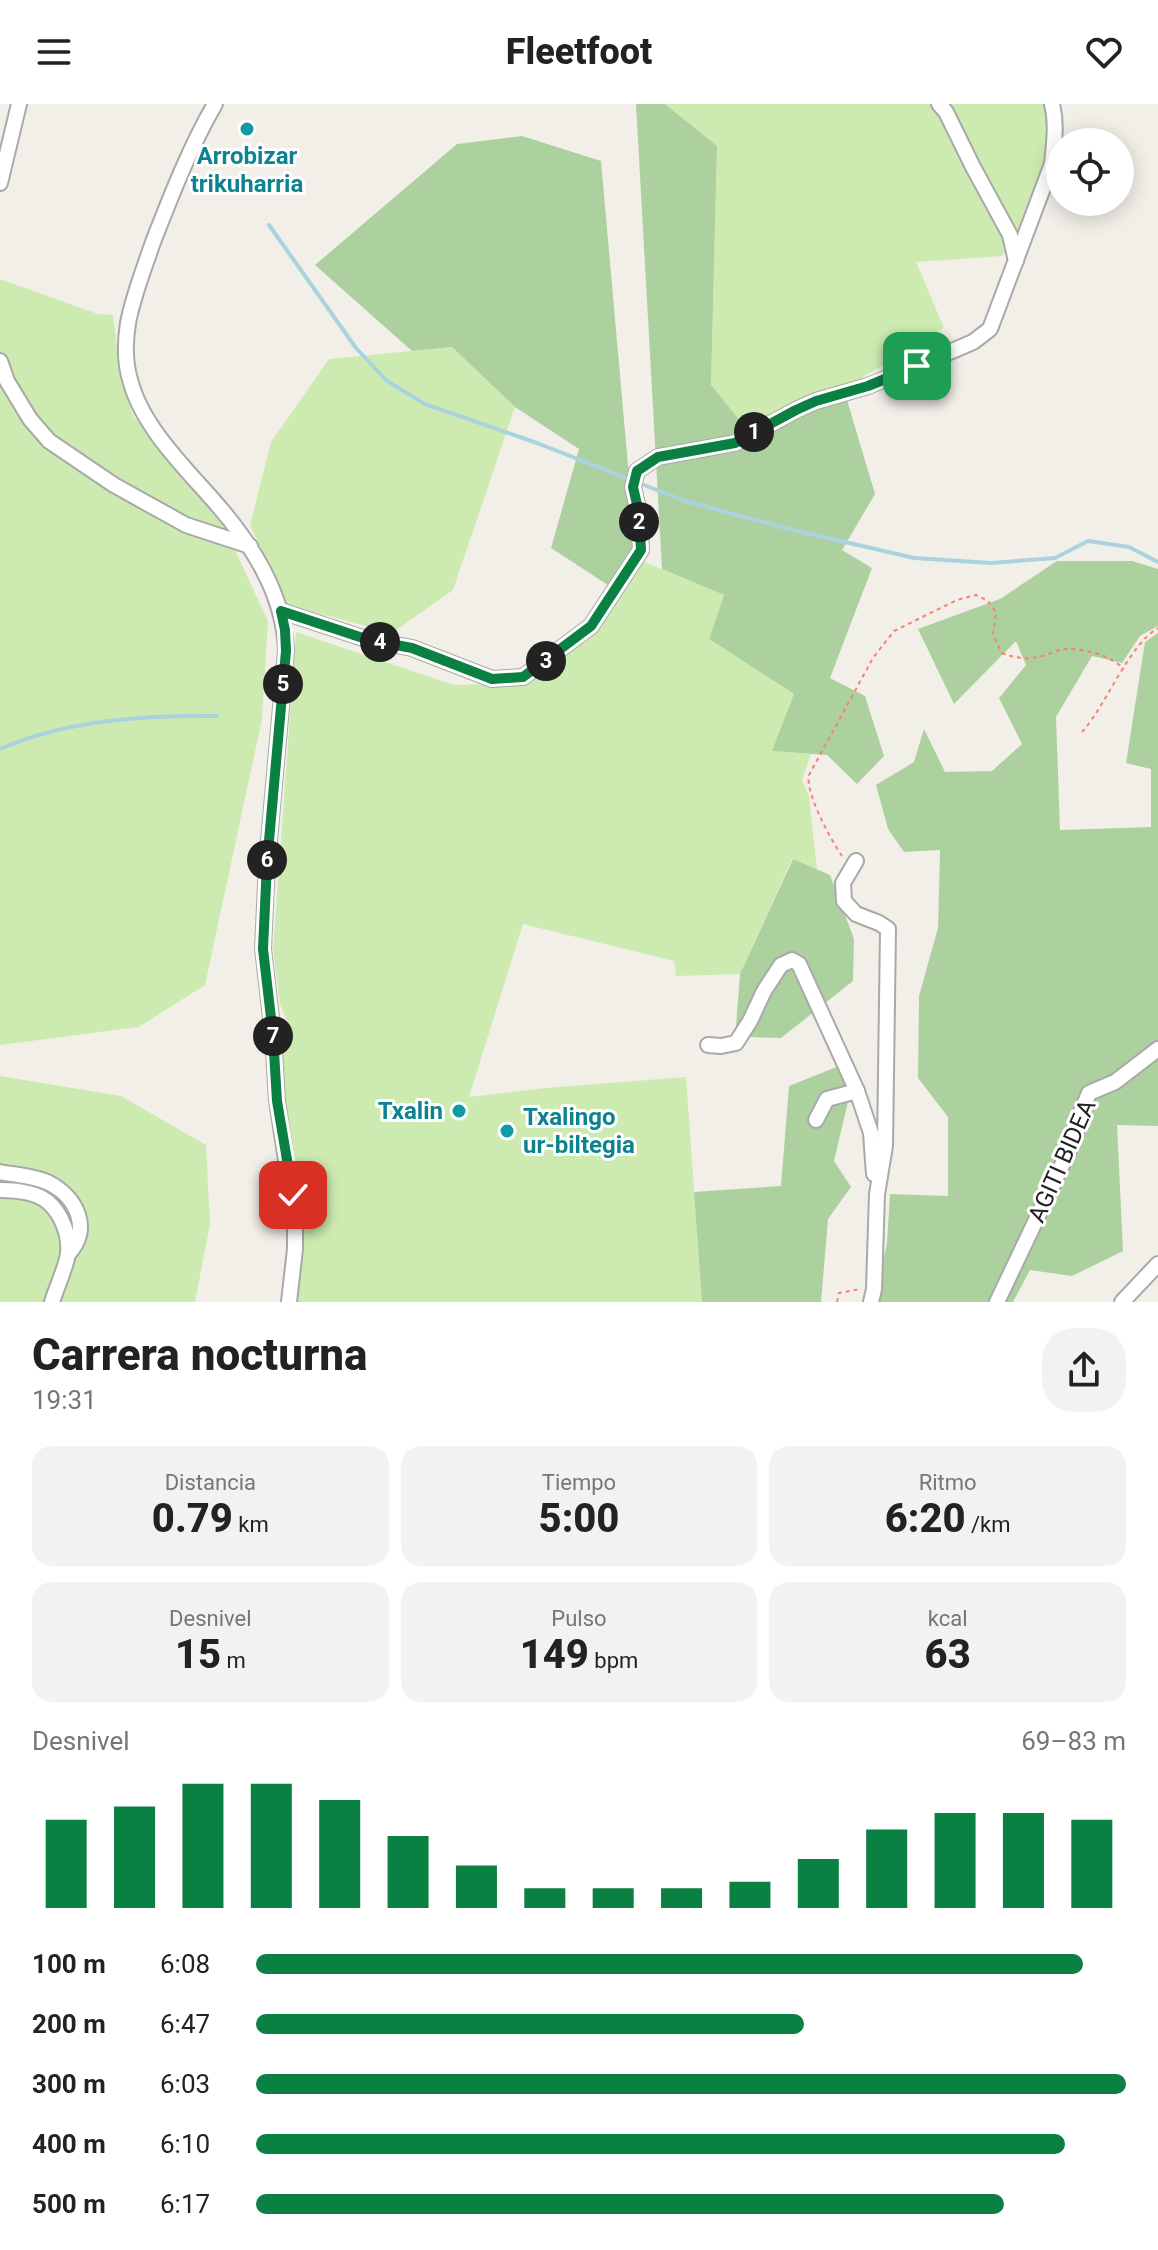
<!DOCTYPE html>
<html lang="es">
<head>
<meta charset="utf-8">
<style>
  body { margin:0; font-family:Roboto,sans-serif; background:#f2f2f2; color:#222; height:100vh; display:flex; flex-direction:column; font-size:30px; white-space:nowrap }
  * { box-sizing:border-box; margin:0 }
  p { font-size:26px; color:#767676 }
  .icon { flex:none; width:44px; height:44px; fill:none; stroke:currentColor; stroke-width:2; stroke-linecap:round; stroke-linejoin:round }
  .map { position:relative; height:1198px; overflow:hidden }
  .panel { display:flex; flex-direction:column; background:#fff; flex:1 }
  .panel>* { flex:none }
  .fabs { position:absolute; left:1046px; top:24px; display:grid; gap:16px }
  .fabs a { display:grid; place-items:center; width:88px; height:88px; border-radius:50%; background:#fff; box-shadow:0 4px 20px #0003; font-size:40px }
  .pin { position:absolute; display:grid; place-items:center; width:68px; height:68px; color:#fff; margin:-34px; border-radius:16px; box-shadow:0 4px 12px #0006 }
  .km { position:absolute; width:40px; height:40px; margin:-20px; border-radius:50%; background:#222; color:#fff; font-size:22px; line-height:40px; text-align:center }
  .round { display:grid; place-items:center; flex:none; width:84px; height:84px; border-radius:32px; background:#f2f2f2 }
  .summary { display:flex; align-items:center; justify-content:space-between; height:136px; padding:0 32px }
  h1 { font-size:44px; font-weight:800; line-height:60px }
  .figures { display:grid; grid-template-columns:repeat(3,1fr); gap:12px; height:136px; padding:8px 32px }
  .figures div { display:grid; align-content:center; border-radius:20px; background:#f2f2f2; text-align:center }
  .figures b { font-size:40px; font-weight:800 }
  .figures small { font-size:22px; font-weight:400 }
  .figures p { font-size:22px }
  .chart { height:224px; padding:16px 32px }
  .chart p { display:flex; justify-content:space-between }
  .chart svg { width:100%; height:144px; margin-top:8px; stroke:#0b8043; stroke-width:6 }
  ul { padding:0 32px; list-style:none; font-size:26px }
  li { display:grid; grid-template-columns:128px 96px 1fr; align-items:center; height:60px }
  li i { height:20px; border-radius:10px; background:#0b8043 }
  header { display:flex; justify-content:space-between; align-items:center; height:104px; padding:0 32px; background:#fff; font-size:36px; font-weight:800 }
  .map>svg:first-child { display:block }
  .grass { fill:#cdebb0 }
  .forest { fill:#add19e }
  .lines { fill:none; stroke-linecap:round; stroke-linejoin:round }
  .stream { stroke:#aad3df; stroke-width:4 }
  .street-casing { stroke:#a9a9a9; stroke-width:18 }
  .path { stroke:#fa8072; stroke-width:2; stroke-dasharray:4 4; stroke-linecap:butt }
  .street { stroke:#fff; stroke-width:14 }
  .route-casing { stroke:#fff; stroke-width:16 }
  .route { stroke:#0b8043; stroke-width:10 }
  .culture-dot { fill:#0f9aa8; stroke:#fff; stroke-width:3 }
  .labels { text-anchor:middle; stroke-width:6; stroke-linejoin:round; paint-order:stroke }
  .culture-label { font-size:24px; font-weight:bold; fill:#0d838f; stroke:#fff }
  .street-label { font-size:24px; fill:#222; stroke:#fff }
</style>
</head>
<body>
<header><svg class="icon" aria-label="menu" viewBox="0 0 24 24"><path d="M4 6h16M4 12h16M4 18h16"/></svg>Fleetfoot<svg class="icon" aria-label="heart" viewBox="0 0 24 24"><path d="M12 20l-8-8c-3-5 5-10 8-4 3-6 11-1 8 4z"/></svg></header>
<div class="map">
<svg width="1158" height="1198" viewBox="0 0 1158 1198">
  <rect width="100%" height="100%" fill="#f2efe9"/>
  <g class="grass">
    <path d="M 665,0 L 1053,0 L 1059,66 L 1002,152 L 916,158 L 944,224 L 843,285 L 800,295 L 748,327 L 711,281 L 717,43 Z"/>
    <path d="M 0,175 L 98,210 L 113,211 L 121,274 L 133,312 L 231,427 L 234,444 L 268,517 L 262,615 L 205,881 L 139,923 L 0,941 Z"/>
    <path d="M 452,243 L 515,303 L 453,486 L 392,529 L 287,501 L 250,421 L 271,338 L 329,255 Z"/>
    <path d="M 640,456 L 724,491 L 709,535 L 794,590 L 773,647 L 811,650 L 802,676 L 809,693 L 817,766 L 792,755 L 740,870 L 676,872 L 674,857 L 523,820 L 469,993 L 546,984 L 686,973 L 702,1198 L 294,1198 L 279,978 L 288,919 L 280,900 L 273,846 L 296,528 L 454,581 L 490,580 L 555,557 Z"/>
    <path d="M 0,972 L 121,992 L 206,1041 L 210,1120 L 195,1198 L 0,1198 Z"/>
  </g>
  <g class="forest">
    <path d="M 636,0 L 665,0 L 717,42 L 711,281 L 754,334 L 817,301 L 847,296 L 875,390 L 842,446 L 872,464 L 830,574 L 865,592 L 884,652 L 857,680 L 827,651 L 772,647 L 794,590 L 709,535 L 724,491 L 662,465 Z"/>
    <path d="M 522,32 L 601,57 L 635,440 L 611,483 L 551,444 L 579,345 L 515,303 L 452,243 L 412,247 L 315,161 L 457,40 Z"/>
    <path d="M 1057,457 L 1132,457 L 1158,465 L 1158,522 L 1140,532 L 1122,559 L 1092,552 L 1056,613 L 1060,726 L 1151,723 L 1151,665 L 1126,659 L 1145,538 L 1158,529 L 1158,1022 L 1117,1021 L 1123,1147 L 1072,1172 L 1030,1166 L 1013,1198 L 875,1198 L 887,1139 L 890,1090 L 948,1092 L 948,1013 L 918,974 L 919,892 L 938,824 L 940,746 L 904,748 L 888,725 L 876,681 L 914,658 L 924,625 L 945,668 L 992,667 L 1022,640 L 999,594 L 1026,561 L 1016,537 L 954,600 L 918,525 L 1000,495 Z"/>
    <path d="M 793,755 L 830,771 L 854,835 L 853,877 L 781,934 L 749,933 L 736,922 L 740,870 Z"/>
    <path d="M 839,962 L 851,985 L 834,1057 L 851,1083 L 828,1115 L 821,1198 L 702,1198 L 694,1088 L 781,1082 L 789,982 Z"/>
  </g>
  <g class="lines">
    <g class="stream">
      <path d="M 269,121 L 356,244 L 387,277 L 425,300 L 537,339 L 626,374"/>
      <path d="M 644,381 L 685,397 L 789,425 L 914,454 L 991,459 L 1055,454 L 1088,437 L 1129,443 L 1158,458"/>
      <path d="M 0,645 C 67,616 144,611 217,612"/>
    </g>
    <defs>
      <g id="street">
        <path d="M 215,0 C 190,43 171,92 153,138 C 144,165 133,192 128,219 C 125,238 125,261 131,279 C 143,323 185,364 214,397 C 251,439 284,489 286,547 L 267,759 L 263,845 L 273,931 L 277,997 L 295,1115 L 295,1145 L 289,1198"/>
        <path d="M 939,0 L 946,8 L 973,63 L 1010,131 L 1016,157"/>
        <path d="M 0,79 L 19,0"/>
        <path d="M 0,257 L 7,277 L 30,315 L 49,337 L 114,381 L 186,421 L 250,442"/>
        <path d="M 281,507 L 369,536 L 412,544 L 492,575 L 523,573 L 591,522 L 641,446 L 639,409 L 633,383 L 637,367 L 658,353 L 735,339 L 796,306 L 816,297 L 868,282 L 917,262 L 973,238 L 990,225 L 1052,60 C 1054,40 1057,20 1052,0"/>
        <path d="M 856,757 L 843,779 L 844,797 L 856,810 L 879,819 L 888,825 L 885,1042 L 877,1090 L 874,1185 L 871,1198"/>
        <path d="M 708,941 L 721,942 L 736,939 L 750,917 L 764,887 L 781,861 L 792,856 L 799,860 L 857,987 L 871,1029 L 874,1070"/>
        <path d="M 816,1016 L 827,995 L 857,987"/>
        <path d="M 0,1068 C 15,1071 35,1072 49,1079 C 77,1093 92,1126 68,1150"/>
        <path d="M 0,1086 C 15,1086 36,1088 48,1098 C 62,1110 70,1132 68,1150 C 65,1166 57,1182 52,1198"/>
        <path d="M 997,1198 L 1075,1034 L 1081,1008 L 1089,989 L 1115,978 L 1158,945"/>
        <path d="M 1122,1198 L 1158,1160"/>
      </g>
    </defs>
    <use href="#street" class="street-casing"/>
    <g class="path">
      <path d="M 1082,628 C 1107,600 1128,542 1158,524"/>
      <path d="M 842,752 C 831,736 805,689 809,671 L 873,554 L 894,527 L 957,496 L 976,491 L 988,497 L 996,508 L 993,531 L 1002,549 C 1018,555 1030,556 1046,551 C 1052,549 1058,546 1064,545 C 1084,544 1110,551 1124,565"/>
      <path d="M 837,1198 L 839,1189 L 861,1185"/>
    </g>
    <use href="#street" class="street"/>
  </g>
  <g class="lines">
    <defs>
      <path id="route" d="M 293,1091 L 277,997 L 273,931 L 263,845 L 267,759 L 286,547 L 285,526 L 281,507 L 369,536 L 412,544 L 492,575 L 523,573 L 591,522 L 641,446 L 639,409 L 633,383 L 637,367 L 658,353 L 735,339 L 796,306 L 816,297 L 868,282 L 917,262"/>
    </defs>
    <use href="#route" class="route-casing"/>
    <use href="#route" class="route"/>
  </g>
  <g class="culture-dot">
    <circle cx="247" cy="25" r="8"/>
    <circle cx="459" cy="1007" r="8"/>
    <circle cx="507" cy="1027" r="8"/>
  </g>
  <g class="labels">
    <g class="culture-label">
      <text x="247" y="60">Arrobizar<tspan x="247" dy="28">trikuharria</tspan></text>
      <text x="443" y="1015" text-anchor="end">Txalin</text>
      <text x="523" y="1021" text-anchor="start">Txalingo<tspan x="523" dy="28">ur-biltegia</tspan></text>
    </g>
    <g class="street-label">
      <text transform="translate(1062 1057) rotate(-66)" y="8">AGITI BIDEA</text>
    </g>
  </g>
</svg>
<div class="fabs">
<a><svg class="icon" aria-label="locate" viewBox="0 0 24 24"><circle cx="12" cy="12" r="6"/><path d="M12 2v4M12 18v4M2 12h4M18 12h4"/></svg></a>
</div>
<div class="pin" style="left:917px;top:262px;background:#1e9e55"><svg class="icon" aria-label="arrive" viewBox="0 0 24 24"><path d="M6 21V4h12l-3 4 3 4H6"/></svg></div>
<div class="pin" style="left:293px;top:1091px;background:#d93025"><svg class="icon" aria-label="check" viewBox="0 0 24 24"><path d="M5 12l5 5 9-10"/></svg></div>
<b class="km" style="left:754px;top:328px">1</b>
<b class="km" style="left:639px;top:418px">2</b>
<b class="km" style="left:546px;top:557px">3</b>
<b class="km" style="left:380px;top:538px">4</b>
<b class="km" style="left:283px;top:580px">5</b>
<b class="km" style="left:267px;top:756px">6</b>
<b class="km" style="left:273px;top:932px">7</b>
</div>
<section class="panel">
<div class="summary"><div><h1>Carrera nocturna</h1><p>19:31</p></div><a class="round"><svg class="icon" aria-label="share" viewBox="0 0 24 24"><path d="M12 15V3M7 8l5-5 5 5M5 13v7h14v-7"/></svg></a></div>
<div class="figures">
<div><p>Distancia</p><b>0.79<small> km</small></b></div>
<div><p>Tiempo</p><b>5:00</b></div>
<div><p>Ritmo</p><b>6:20<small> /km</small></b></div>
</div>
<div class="figures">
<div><p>Desnivel</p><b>15<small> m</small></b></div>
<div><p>Pulso</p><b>149<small> bpm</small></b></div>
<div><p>kcal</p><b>63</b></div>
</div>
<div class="chart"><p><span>Desnivel</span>69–83 m</p>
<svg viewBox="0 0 160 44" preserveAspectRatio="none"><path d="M5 44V17M15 44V13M25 44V6M35 44V6M45 44V11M55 44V22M65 44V31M75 44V38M85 44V38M95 44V38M105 44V36M115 44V29M125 44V20M135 44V15M145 44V15M155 44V17"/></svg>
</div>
<ul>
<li><b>100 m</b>6:08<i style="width:95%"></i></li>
<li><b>200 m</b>6:47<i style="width:63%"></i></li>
<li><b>300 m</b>6:03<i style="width:100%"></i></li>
<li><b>400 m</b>6:10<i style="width:93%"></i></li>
<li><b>500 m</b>6:17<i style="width:86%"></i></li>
</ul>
</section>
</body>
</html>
